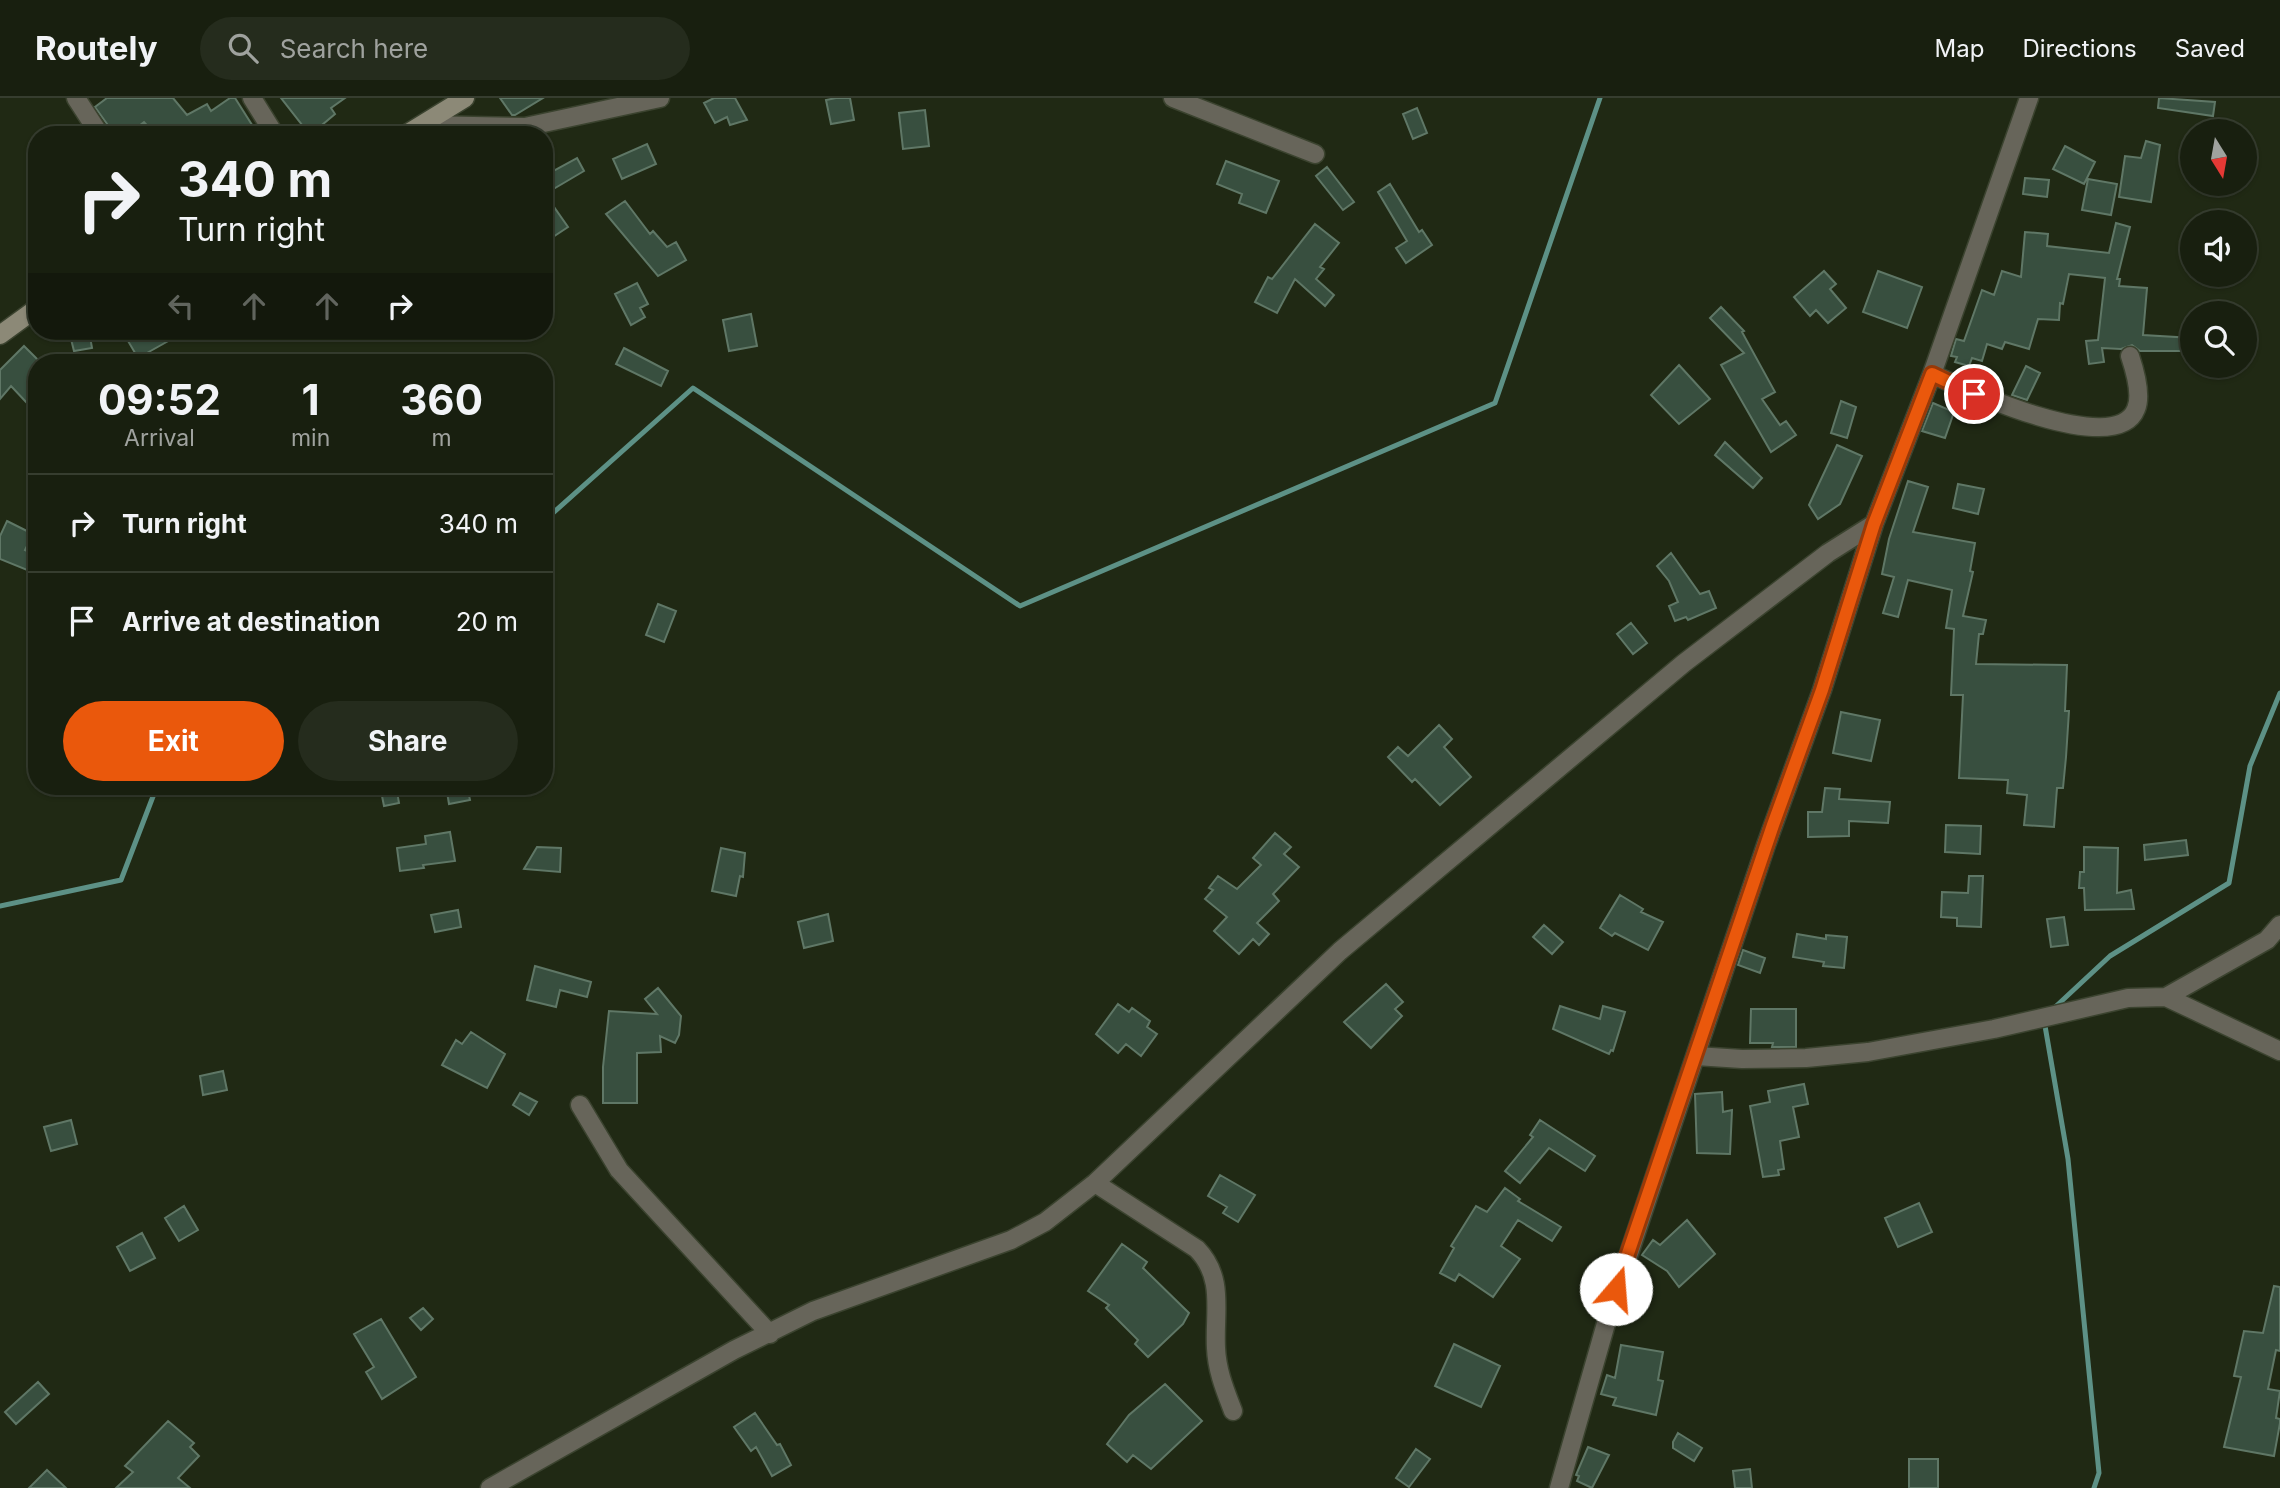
<!DOCTYPE html>
<html lang="en">
<head>
<meta charset="utf-8">
<style>
	:root { --surface:#181f0f; --page:#252c1d; --text:#f1f3f6; --muted:#9fa29e; --line:#363d2f; --accent:#ea580c }
	body { margin:0; font-family:Inter,sans-serif; background:var(--page); color:var(--text); height:100vh; display:flex; flex-direction:column; font-size:26px; white-space:nowrap }
	* { box-sizing:border-box; margin:0 }
	p { font-size:23px; color:var(--muted) }
	.icon { flex:none; width:38px; height:38px; fill:none; stroke:currentColor; stroke-width:2; stroke-linecap:round; stroke-linejoin:round }
	.map { position:relative; flex:1; overflow:hidden }
	.details { position:absolute; left:28px; top:256px; width:525px; height:441px; display:flex; flex-direction:column; background:var(--surface); border-radius:28px; box-shadow:0 2px 5px #0004,0 0 0 2px var(--line) }
	.details>* { flex:none }
	.top-card { position:absolute; left:28px; top:28px; width:525px; height:214px; border-radius:28px; box-shadow:0 2px 5px #0004,0 0 0 2px var(--line); background:#181f0f; color:var(--text); overflow:hidden }
	.needle { width:46px; rotate:169deg }
	.tools { position:absolute; left:2180px; top:21px; display:grid; gap:14px }
	.tools a { display:grid; place-items:center; width:77px; height:77px; border-radius:50%; background:var(--surface); box-shadow:0 2px 5px #0004,0 0 0 2px var(--line); font-size:35px }
	.pin { position:absolute; display:grid; place-items:center; width:60px; height:60px; color:#fff; margin:-30px; border:4px solid #fff; border-radius:50%; box-shadow:0 2px 7px #0007 }
	.me { position:absolute; width:77px; margin:-38px; rotate:18deg; stroke-linejoin:round; filter:drop-shadow(0 0 5px #0008) }
	.turn { display:flex; align-items:center; gap:24px; height:147px; padding:0 35px; font-size:32px }
	.turn .icon { width:91px; height:91px; stroke-width:2.5 }
	.turn b { display:block; font-size:49px; line-height:60px }
	.lanes { display:flex; align-items:center; height:66px; padding:0 35px; background:#0003; justify-content:center; gap:35px; direction:ltr }
	.lanes .off { opacity:.35 }
	.eta { display:flex; justify-content:space-evenly; align-items:center; height:119px; text-align:center }
	.eta b { font-size:42px; font-weight:700; line-height:49px }
	.cta { display:flex; gap:14px; margin-top:auto; padding:14px 35px }
	.cta a { flex:1; height:80px; border-radius:42px; background:var(--accent); color:#fff; font-size:28px; font-weight:700; line-height:80px; text-align:center }
	.cta a+a { background:var(--page); color:var(--text) }
	ul { padding:0; list-style:none }
	li { display:flex; align-items:center; gap:21px; height:98px; padding:0 35px; border-top:2px solid var(--line) }
	li div { flex:1 }
	li b { display:block; font-size:26px }
	li em { font-style:normal }
	header { display:flex; align-items:center; gap:42px; box-sizing:border-box; height:98px; padding:0 35px; background:var(--surface); border-bottom:2px solid var(--line) }
	header strong { font-size:33px }
	nav { display:flex; gap:38px; margin-inline-start:auto; font-size:24px }
	.search { width:490px; height:63px; background:var(--page); display:flex; align-items:center; gap:18px; box-sizing:border-box; padding:0 24px; border-radius:38px; color:var(--muted); font-size:26px }
	.map>svg:first-child { display:block }
	.lines { fill:none; stroke-linecap:round; stroke-linejoin:round }
	.stream { stroke:#5d9186; stroke-width:5 }
	.building { fill:#384f3f; stroke:#5f7766; stroke-width:2 }
	.street-casing { stroke:#3b432f; stroke-width:21 }
	.secondary-casing { stroke:#3b432f; stroke-width:21 }
	.street { stroke:#67655a; stroke-width:18 }
	.secondary { stroke:#8c8977; stroke-width:18 }
	.route-casing { stroke:#983908; stroke-width:18 }
	.route { stroke:#ea580c; stroke-width:12 }
</style>
</head>
<body>
<header>
<strong>Routely</strong>
<div class="search"><svg class="icon" aria-label="search" viewBox="0 0 24 24"><circle cx="10" cy="10" r="6"/><path d="M15 15l6 6"/></svg>Search here</div>
<nav><a>Map</a><a>Directions</a><a>Saved</a></nav>
</header>
<div class="map">
<svg width="2280" height="1390" viewBox="0 0 2280 1390">
	<rect width="100%" height="100%" fill="#202914"/>
	<g class="lines">
		<!-- stream -->
		<path class="stream" d="M544,423L693,290L1020,508L1495,305L1600,0
			M0,808L121,782L157,688
			M2052,912L2110,858L2229,785L2250,668L2280,595
			M2044,922L2068,1061L2099,1375L2094,1390"/>
	</g>
	<!-- building -->
	<path class="building" d="M107,0H173L187,17L207,6L211,13L230,0H235L254,30L244,37H156L144,24L127,37H115L95,9Z
		M281,0H345L331,10L335,16L310,37Z
		M500,0H543L515,17H512Z
		M714,0H735L747,22L730,27L727,19L715,25L704,5Z
		M836,0H850L854,22L831,26L826,2Z
		M2159,0L2215,4L2213,18L2158,10Z
		M1417,10L1427,35L1413,41L1403,16Z
		M925,12L929,48L903,51L899,15Z
		M2146,43L2160,47L2151,104L2119,99L2125,58L2141,60Z
		M647,46L656,66L622,81L613,61Z
		M2065,48L2095,64L2084,86L2053,71Z
		M577,60L584,73L545,96L568,129L544,145V78Z
		M1226,63L1279,83L1266,115L1239,105L1242,96L1217,86Z
		M1327,69L1354,104L1343,112L1316,78Z
		M2025,80L2049,82L2047,99L2023,96Z
		M2088,81L2117,86L2111,117L2082,112Z
		M1390,86L1419,134L1422,132L1432,147L1406,165L1396,150L1407,143L1378,94Z
		M625,103L650,136L653,133L667,149L676,144L686,162L658,178L606,116Z
		M2116,125L2130,129L2117,181H2120L2119,188L2147,190L2143,237L2193,240V253H2140L2132,247L2121,251L2102,250L2104,264L2089,266L2086,243L2098,242L2105,180L2069,176L2063,206L2060,205L2059,222L2038,221L2029,251L2005,244L2002,251L1987,246L1982,263L1972,260L1969,268L1955,264L1957,259L1951,258L1956,241L1964,243L1982,192L1994,197L2002,173L2021,179L2025,134L2048,136L2047,148L2109,155Z
		M1315,126L1339,145L1320,169L1324,171L1316,181L1334,197L1325,208L1295,181L1277,215L1255,204L1268,179L1272,181Z
		M1824,173L1836,186L1830,191L1846,210L1828,225L1816,212L1810,218L1794,199Z
		M1878,173L1922,189L1907,230L1863,214Z
		M637,185L648,206L640,210L645,219L631,227L615,196Z
		M1721,209L1744,233L1742,234L1775,294L1762,301L1780,327L1786,323L1796,337L1771,354L1721,267L1744,255L1710,220Z
		M751,216L757,248L729,253L723,222Z
		M89,233L92,250L74,253L70,237Z
		M147,233H186L138,260L128,243Z
		M24,248L37,261V296L27,305L11,288L0,301V272Z
		M624,250L668,273L661,288L616,266Z
		M1679,267L1710,301L1679,326L1651,297Z
		M2026,268L2040,275L2027,302L2012,297Z
		M1841,303L1856,309L1847,340L1831,335Z
		M1933,305L1954,314L1945,340L1922,333Z
		M1725,344L1762,380L1753,390L1715,357Z
		M1837,347L1862,358L1840,406L1818,421L1809,407Z
		M1908,383L1928,389L1913,434L1975,445L1970,473L1973,474L1963,518L1986,522L1983,536H1979L1976,566L2067,567L2065,613H2069L2066,659L2063,690H2057L2054,729L2024,727L2027,697L2007,695L2008,682L1959,680L1963,597H1951L1954,531L1946,530L1952,492L1908,482L1898,519L1883,515L1894,479L1882,476L1889,441Z
		M1958,386L1984,391L1978,416L1953,410Z
		M7,423L33,436L25,452L37,458L32,474L0,461V438Z
		M1671,455L1700,496L1709,493L1716,510L1688,522L1686,519L1675,523L1669,508L1678,504L1669,483L1657,468Z
		M658,506L676,513L664,544L646,537Z
		M1631,525L1647,545L1633,556L1617,536Z
		M1841,614L1880,622L1871,663L1833,655Z
		M1439,627L1452,641L1444,649L1471,679L1440,707L1415,681L1412,684L1388,659L1398,649L1408,658Z
		M380,688H396L399,705L384,708Z
		M446,688H467L470,702L449,706Z
		M1825,690L1840,691L1839,701L1890,704L1888,725L1849,723V738L1808,739V714H1822Z
		M1946,727L1981,728L1980,756L1945,754Z
		M450,734L455,763L423,767L424,770L400,773L397,750L426,746L425,738Z
		M1275,735L1291,749L1284,756L1299,769L1273,796L1279,803L1257,825L1269,836L1259,847L1253,841L1239,856L1214,833L1227,819L1205,801L1213,792L1209,790L1218,778L1237,791L1261,767L1253,760Z
		M2186,742L2188,757L2145,762L2144,747Z
		M537,749L561,750L560,774L524,771Z
		M2084,749L2118,750L2117,795L2131,792L2134,811L2085,812L2084,790H2079L2080,774H2084Z
		M721,750L745,755L743,779L740,778L736,798L712,793Z
		M1969,778H1983L1981,829L1957,828V820L1941,819L1942,794L1968,795Z
		M1620,797L1643,811L1641,814L1663,824L1648,852L1615,835L1612,838L1600,830Z
		M458,812L461,829L435,834L431,817Z
		M828,816L833,843L804,850L798,824Z
		M2064,819L2068,847L2051,849L2047,821Z
		M1544,827L1563,844L1552,856L1533,839Z
		M1797,836L1826,841V837L1847,839L1844,870L1823,868L1824,864L1793,859Z
		M1743,852L1765,860L1760,875L1738,867Z
		M535,868L591,884L587,899L560,892L556,909L527,902Z
		M1386,886L1403,904L1395,911L1402,918L1371,950L1344,924Z
		M658,890L681,918L679,937L675,945L660,938L661,954L637,955V1005H603V969L609,913L657,916L645,901Z
		M1118,906L1129,914L1132,910L1150,923L1147,929L1157,936L1141,958L1126,946L1118,955L1096,936Z
		M1560,908L1600,921L1603,908L1625,914L1613,953L1611,952L1609,956L1553,931Z
		M1751,911H1796V949H1772L1773,945H1750Z
		M471,934L505,956L487,990L442,967L456,942L462,946Z
		M223,973L227,992L203,997L200,978Z
		M1804,986L1808,1006L1793,1009L1799,1039L1780,1043L1784,1071L1778,1072L1779,1077L1763,1079L1750,1008L1770,1004L1768,993Z
		M1722,994L1723,1014L1732,1012L1730,1056L1697,1055L1695,996Z
		M520,995L537,1004L529,1017L513,1007Z
		M71,1022L77,1046L51,1053L44,1029Z
		M1540,1022L1595,1058L1585,1073L1549,1050L1520,1085L1505,1073L1533,1039L1530,1037Z
		M1220,1077L1255,1097L1238,1124L1223,1115L1227,1109L1208,1098Z
		M1505,1090L1520,1101L1518,1103L1561,1129L1552,1143L1518,1122L1501,1148L1520,1161L1493,1199L1459,1176L1455,1183L1440,1175L1454,1150L1451,1148L1476,1108L1487,1114Z
		M1919,1105L1932,1134L1898,1149L1885,1120Z
		M184,1108L198,1132L179,1143L165,1120Z
		M1687,1122L1715,1156L1679,1189L1667,1173L1642,1157L1653,1142L1660,1147Z
		M142,1135L155,1160L130,1173L117,1149Z
		M1122,1146L1147,1164L1143,1170L1189,1215L1183,1226L1148,1259L1135,1246L1138,1242L1106,1210L1109,1207L1088,1193Z
		M2274,1188L2280,1189V1253L2276,1252L2268,1291L2280,1293L2276,1320L2280,1321V1325L2274,1358L2224,1349L2241,1279L2234,1278L2244,1233L2263,1235Z
		M423,1210L433,1221L421,1232L410,1220Z
		M381,1221L416,1279L382,1301L366,1274L374,1269L354,1236Z
		M1454,1246L1500,1268L1481,1309L1435,1288Z
		M1621,1247L1663,1254L1658,1282L1663,1283L1656,1317L1613,1307L1616,1300L1601,1296L1607,1277L1615,1280Z
		M38,1284L49,1296L16,1326L5,1314Z
		M1165,1286L1202,1323L1151,1371L1133,1357L1127,1364L1107,1346L1129,1317Z
		M755,1315L777,1347L780,1346L791,1367L772,1378L756,1349L751,1353L734,1329Z
		M168,1323L194,1345L190,1349L199,1358L178,1380L190,1390H116L133,1374L125,1368Z
		M1678,1335L1702,1350L1694,1363L1673,1350V1344Z
		M1588,1349L1609,1357L1592,1390L1577,1383L1579,1378L1576,1377Z
		M1416,1351L1430,1361L1409,1389L1396,1380Z
		M1909,1361H1938V1390H1909Z
		M1750,1371L1752,1390H1735L1733,1373Z
		M47,1372L66,1390H29Z"/>
	<g class="lines">
		<!-- street casing -->
		<g class="street-casing">
			<path id="street" d="M76,0L100,37
				M252,0L275,37
				M1173,0L1315,56
				M425,27L525,29L660,0
				M1932,276C1964,291 2116,362 2136,311C2142,297 2135,273 2130,258
				M2166,899L2267,842L2280,827
				M1696,958L1742,961L1806,960L1868,954L1994,931L2128,900L2166,899L2280,953
				M580,1007L619,1072L770,1236
				M1095,1085L1197,1151C1225,1180 1214,1214 1216,1250C1217,1273 1225,1292 1233,1313
				M490,1390L734,1252L813,1213L1011,1142L1045,1124L1095,1085L1340,853L1684,565L1828,455L1874,426
				M1559,1390L1609,1215L1766,747L1822,592L1874,426L1932,276L2029,0"/>
		</g>
		<!-- secondary casing -->
		<g class="secondary-casing">
			<path id="secondary" d="M405,37L465,0
				M0,237L37,210"/>
		</g>
		<!-- street -->
		<use href="#street" class="street"/>
		<!-- secondary -->
		<use href="#secondary" class="secondary"/>
	</g>
	<g class="lines">
		<!-- route casing -->
		<g class="route-casing">
			<path id="route" d="M1616,1191L1773,727L1822,592L1874,426L1932,276L1974,296"/>
		</g>
		<!-- route -->
		<use href="#route" class="route"/>
	</g>
</svg>
<div class="tools">
<a><svg class="needle" viewBox="-14 -14 28 28"><path d="M0-13l5 13h-10z" fill="#e53935"/><path d="M0 13l5-13h-10z" fill="#9fa29e"/></svg></a>
<a><svg class="icon" aria-label="sound" viewBox="0 0 24 24"><path d="M4 9h4l5-4v14l-5-4H4zM17 9q2 3 0 6"/></svg></a>
<a><svg class="icon" aria-label="search" viewBox="0 0 24 24"><circle cx="10" cy="10" r="6"/><path d="M15 15l6 6"/></svg></a>
</div>
<div class="pin" style="left:1974px;top:296px;background:#d93025"><svg class="icon" aria-label="arrive" viewBox="0 0 24 24"><path d="M6 21V4h12l-3 4 3 4H6"/></svg></div>
<svg class="me" style="left:1616px;top:1191px" viewBox="-20 -20 40 40"><circle r="19" fill="#fff"/><path d="M0-13L10 11 0 6-10 11z" fill="#ea580c"/></svg>
<div class="top-card">
<div class="turn"><svg class="icon" aria-label="right" viewBox="0 0 24 24"><path d="M7 20v-9h11M14 6l5 5-5 5"/></svg><div><b>340 m</b>Turn right</div></div>
<div class="lanes"><svg class="icon off" aria-label="left" viewBox="0 0 24 24"><path d="M17 20v-9H6M10 6l-5 5 5 5"/></svg><svg class="icon off" aria-label="ahead" viewBox="0 0 24 24"><path d="M12 20V5M6 11l6-6 6 6"/></svg><svg class="icon off" aria-label="ahead" viewBox="0 0 24 24"><path d="M12 20V5M6 11l6-6 6 6"/></svg><svg class="icon" aria-label="right" viewBox="0 0 24 24"><path d="M7 20v-9h11M14 6l5 5-5 5"/></svg></div>
</div>
<section class="details">
<div class="eta">
<div><b>09:52</b><p>Arrival</p></div>
<div><b>1</b><p>min</p></div>
<div><b>360</b><p>m</p></div>
</div>
<ul>
<li><svg class="icon" aria-label="right" viewBox="0 0 24 24"><path d="M7 20v-9h11M14 6l5 5-5 5"/></svg><div><b>Turn right</b></div><em>340 m</em></li>
<li><svg class="icon" aria-label="arrive" viewBox="0 0 24 24"><path d="M6 21V4h12l-3 4 3 4H6"/></svg><div><b>Arrive at destination</b></div><em>20 m</em></li>
</ul>
<div class="cta"><a>Exit</a><a>Share</a></div>
</section>
</div>
</body>
</html>
